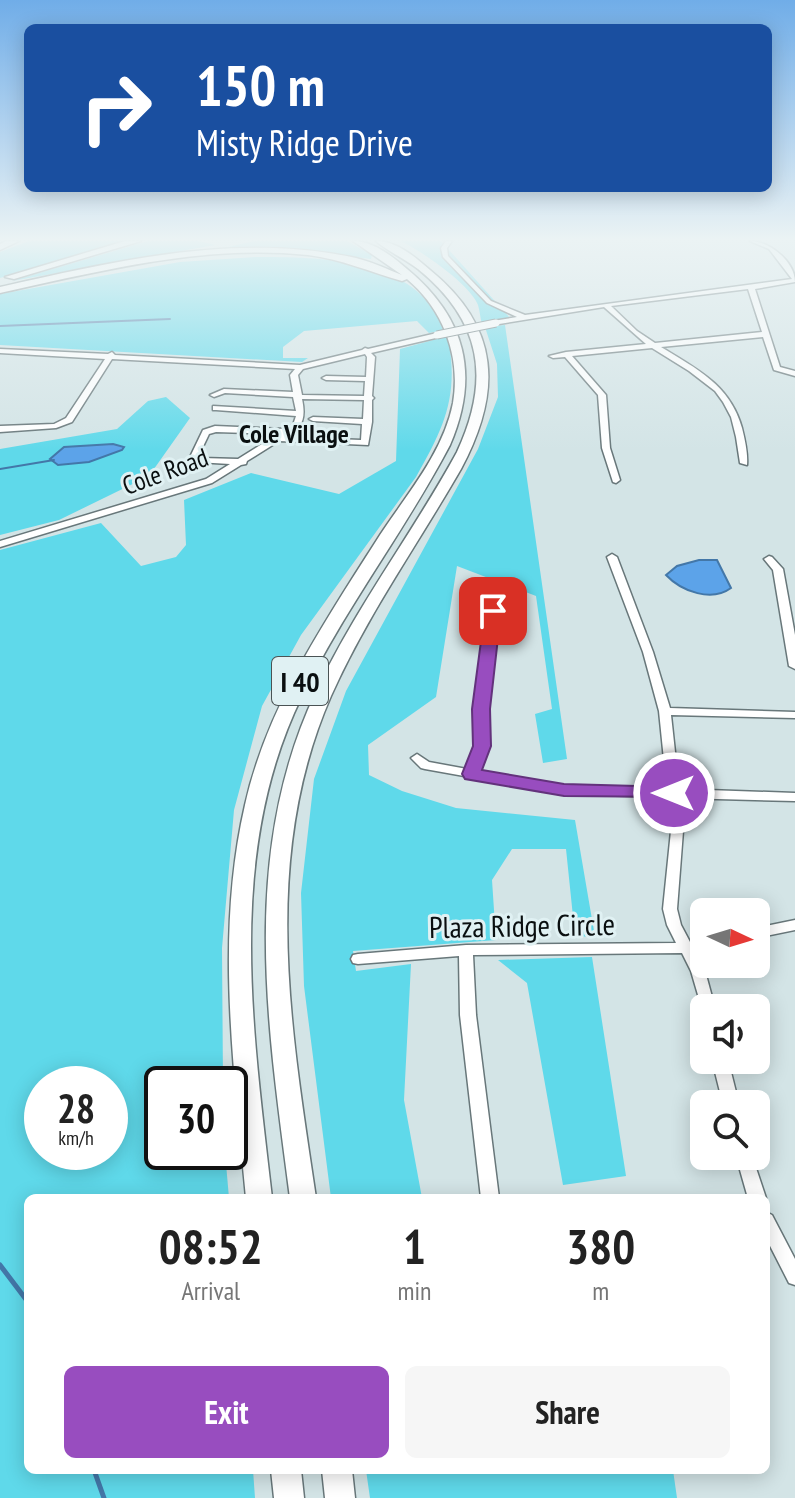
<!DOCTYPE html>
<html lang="en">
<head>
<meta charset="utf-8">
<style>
	:root { --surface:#fff; --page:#f6f6f6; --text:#222; --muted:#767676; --accent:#984dbf }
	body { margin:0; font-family:"PT Sans Narrow",sans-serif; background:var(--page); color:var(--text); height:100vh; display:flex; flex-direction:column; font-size:30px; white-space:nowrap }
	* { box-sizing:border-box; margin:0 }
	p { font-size:26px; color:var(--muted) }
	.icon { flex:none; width:44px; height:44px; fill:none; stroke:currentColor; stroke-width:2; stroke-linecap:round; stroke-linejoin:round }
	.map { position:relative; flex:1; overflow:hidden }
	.drawer { position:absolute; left:24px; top:1194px; width:746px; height:280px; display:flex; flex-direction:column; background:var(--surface); border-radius:12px; box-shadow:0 4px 20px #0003 }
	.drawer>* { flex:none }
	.hud { position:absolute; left:24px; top:24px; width:748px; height:168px; border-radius:12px; box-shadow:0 4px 20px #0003; background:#1a4fa0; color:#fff; overflow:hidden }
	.needle { width:52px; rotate:94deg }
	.fabs { position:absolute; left:690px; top:898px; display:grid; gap:16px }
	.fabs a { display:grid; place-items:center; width:80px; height:80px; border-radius:12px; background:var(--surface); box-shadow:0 4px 20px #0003; font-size:40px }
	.speed { position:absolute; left:24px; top:1066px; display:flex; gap:16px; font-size:40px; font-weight:700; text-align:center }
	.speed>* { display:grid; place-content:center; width:104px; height:104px; border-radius:50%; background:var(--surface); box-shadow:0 4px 20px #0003; line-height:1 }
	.speed small { font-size:20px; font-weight:400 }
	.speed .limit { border:4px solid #111; border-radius:12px; background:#fff; color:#111 }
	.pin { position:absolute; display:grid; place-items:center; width:68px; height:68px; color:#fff; margin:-34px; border-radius:16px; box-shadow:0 4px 12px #0006 }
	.me { position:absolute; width:88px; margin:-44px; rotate:270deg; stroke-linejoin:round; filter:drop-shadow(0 0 6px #0008) }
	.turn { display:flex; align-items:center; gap:28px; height:168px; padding:0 40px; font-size:36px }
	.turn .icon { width:104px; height:104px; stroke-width:2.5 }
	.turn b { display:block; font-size:56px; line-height:68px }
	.eta { display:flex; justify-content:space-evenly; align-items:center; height:136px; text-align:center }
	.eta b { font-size:48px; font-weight:700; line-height:56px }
	.button { display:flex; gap:16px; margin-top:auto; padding:16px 40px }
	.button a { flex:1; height:92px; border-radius:12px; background:var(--accent); color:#fff; font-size:32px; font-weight:700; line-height:92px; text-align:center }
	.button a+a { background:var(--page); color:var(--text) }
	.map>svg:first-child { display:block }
	.green { fill:#5fd9ea; fill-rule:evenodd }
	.water { fill:#5ca3e9; stroke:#4377a8; stroke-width:2 }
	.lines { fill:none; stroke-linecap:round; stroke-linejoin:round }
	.stream-far1 { stroke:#4377a8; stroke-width:2 }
	.stream { stroke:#4377a8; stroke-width:5 }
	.minor-casing { stroke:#68777a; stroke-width:3 }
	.highway-casing { stroke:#68777a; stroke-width:3 }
	.minor { fill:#fff; fill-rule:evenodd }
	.highway { fill:#fff; fill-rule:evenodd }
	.minor-bridge-casing { stroke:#68777a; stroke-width:9; stroke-linecap:butt }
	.minor-bridge { stroke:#fff; stroke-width:7 }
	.route { fill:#984dbf; stroke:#63327c; stroke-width:2 }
	.labels { text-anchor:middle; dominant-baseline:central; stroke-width:6; stroke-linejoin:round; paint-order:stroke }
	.far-neighbourhood-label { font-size:26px; font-weight:bold; fill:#0a0f10; stroke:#e0f1f3 }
	.far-street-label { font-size:26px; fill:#0a0f10; stroke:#e0f1f3 }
	.shield { fill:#e0f1f3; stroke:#4a5354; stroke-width:2 }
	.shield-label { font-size:28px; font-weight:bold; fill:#0a0f10 }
	.street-label { font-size:30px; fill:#0a0f10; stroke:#e0f1f3 }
</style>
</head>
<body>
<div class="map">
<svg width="795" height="1498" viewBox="0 0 795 1498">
	<rect width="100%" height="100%" fill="#d3e4e6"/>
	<!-- green -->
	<path class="green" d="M29,241H125L0,278V252Z
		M148,241H199L215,245L12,281Z
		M254,241H347L372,255L371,259L291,249H220Z
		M401,241H441L510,318L482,324C480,318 480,311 478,305C470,284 421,251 401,241Z
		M256,257C318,257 420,257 443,330L429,333L417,321L304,331L283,347V358H308L302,362L0,345V294L180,262Z
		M505,325L567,759L543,763L535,714L552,709L536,596L457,566L436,697L368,745L369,775L402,791L456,808L575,820L595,937L575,936L566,849H512L492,880L496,940L353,951L356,971L411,964L404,1100L422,1198H331L304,986L301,893L314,779L346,691L478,449L498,397L497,364L485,327Z
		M448,336C459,396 445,426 416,477L301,635L262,706L234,810L222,948L223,1084H162V1152H225L229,1198H28V1470H253L255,1498H0V550L101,523L141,566L176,557L186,545L184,500L251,473L339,494L396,461L400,349ZM42,1084H110V1152H42Z
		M166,397L190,418L149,476L59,520L0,535V449L117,429L148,401Z
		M592,957L626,1176L563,1185L527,983L498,960Z
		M366,1470H673L677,1498H370Z"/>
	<!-- water -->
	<path class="water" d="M113,444L124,447L122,450L89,462L58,465L50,459L64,447Z
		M699,560H717L731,588C712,602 682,592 666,575L677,566Z"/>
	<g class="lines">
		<!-- stream-far1 -->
		<path class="stream-far1" d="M0,326L170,319
			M0,469L54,460"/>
		<!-- stream -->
		<path class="stream" d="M0,1265L28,1302
			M94,1470L104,1498"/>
		<!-- minor casing -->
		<g class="minor-casing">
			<path id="minor" d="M446,241H452L447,248L448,256L491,301L525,315L792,279L769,249L750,241C770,241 795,262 795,282L755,289L780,367L795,371V376L774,370L763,337L661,347C697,369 730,385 742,428C745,440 748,454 747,465L740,463L736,437L731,417L723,402L715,391L689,371L652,348L572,356L606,395L610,448L620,480L616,483L613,482L602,448L598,395L565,357L553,358L549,356L566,352L646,344L604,307L493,325V321L517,317L487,303L443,257L441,248ZM748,289L762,332L655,343L637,331L611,306Z
				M437,333L441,335L440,337L371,353L375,357L372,396L374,398L372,400V422L368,445L279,441L247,461L246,464L241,465L212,483L0,547V541L206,479L230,464L196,462L191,455L203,430L215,426L286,429L293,425L296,416L216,410H213V406L296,411L293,397L225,393L214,397L210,395L224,389L293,392L290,375L295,369L112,359L72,422L56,428L0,432V426L54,424L66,418L105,359L0,353V349L108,354L112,352L115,355L300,365L362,350L365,348L368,349ZM365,354L367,357L366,377L326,376L322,378L326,380L365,381L364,396L302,395L298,375L303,369ZM302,399L364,400L363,419L313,417L309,419L313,421L362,424L361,440L286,437C303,428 306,418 302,399ZM216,432L278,434L238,459L202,458L199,455L209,434Z
				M612,554L617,557L653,652L670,708L795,712V718L671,715L679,789L795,793V801L680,798L683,831L677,909L681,925L690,942L704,940V950L695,952L705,971L715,1008H704L703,1012L691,971L682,953L473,955L476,1015L499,1198H481L460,1015L459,956L358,964L353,963L351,959L353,955L358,954L466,945L676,943L667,925L663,909L671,831L667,797L564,794L425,769L421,768L411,758L417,754L429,762L467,769L476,746L475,709L488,611L493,608L498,611L487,709L488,746L478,771L564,786L667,789L659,711L643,652L607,557Z
				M769,556L772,557L783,569L795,635V669L789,666L773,570L764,559Z
				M795,920V930L756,938V928Z
				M712,1060H728L739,1104H723Z
				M736,1156H752L766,1198H748Z
				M766,1212L772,1215L795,1259V1285L789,1283L766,1238Z"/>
		</g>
		<!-- highway casing -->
		<g class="highway-casing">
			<path id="highway" d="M6,241H19L0,250V244Z
				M125,241H141L14,279L5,277Z
				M353,241C373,241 392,256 407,269C466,318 480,375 450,445C405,531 345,608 302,696C225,853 253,1031 272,1198H246C234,1068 215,934 245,805C267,706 326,620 380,535C407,494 443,453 453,403C461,356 443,309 407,279L402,281C370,272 341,259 308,255C205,244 100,271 0,293V287C116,261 237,232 356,258C372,262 387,269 402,275Z
				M376,241C397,241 415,257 430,270C501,328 502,392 461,469C418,544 366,617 331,696C260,858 291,1029 316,1198H290C268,1028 239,854 316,692C355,608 413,533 457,452C491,379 482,321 418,269C405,259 389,252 376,241Z
				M271,1470H301L304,1498H274Z
				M322,1470H352L355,1498H325Z"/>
		</g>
		<!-- minor -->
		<use href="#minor" class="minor"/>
		<!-- highway -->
		<use href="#highway" class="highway"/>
		<!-- minor-bridge casing -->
		<g class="minor-bridge-casing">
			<path id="minor-bridge" d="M437,335L496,323"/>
		</g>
		<!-- minor-bridge -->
		<use href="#minor-bridge" class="minor-bridge"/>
	</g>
	<!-- sky -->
	<linearGradient id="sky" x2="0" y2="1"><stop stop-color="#70ade8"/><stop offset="0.53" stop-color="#ebf3f4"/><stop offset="1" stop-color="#ebf3f4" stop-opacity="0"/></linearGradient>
	<rect width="795" height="451" fill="url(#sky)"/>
	<!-- route -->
	<path class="route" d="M493,606L501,611L490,709L491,746L482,770L564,784L674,787L683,793L681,797L564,796L465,779L462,774L473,746L472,709L485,611Z"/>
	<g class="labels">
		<!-- far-neighbourhood labels -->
		<g class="far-neighbourhood-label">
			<text x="294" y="433">Cole Village</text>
		</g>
		<!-- far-street labels -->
		<g class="far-street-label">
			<text transform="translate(165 471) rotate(-20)">Cole Road</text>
		</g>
		<!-- shield labels -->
		<rect class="shield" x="272" y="657" width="56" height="48" rx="6"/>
		<g class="shield-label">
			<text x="300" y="681">I 40</text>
		</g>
		<!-- street labels -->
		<g class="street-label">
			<text transform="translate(522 925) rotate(-1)">Plaza Ridge Circle</text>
		</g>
	</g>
</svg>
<div class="fabs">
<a><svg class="needle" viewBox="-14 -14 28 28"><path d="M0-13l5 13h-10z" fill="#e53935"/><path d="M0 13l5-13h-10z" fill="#767676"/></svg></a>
<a><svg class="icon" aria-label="sound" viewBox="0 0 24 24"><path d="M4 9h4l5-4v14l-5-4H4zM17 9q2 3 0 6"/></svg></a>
<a><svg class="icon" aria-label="search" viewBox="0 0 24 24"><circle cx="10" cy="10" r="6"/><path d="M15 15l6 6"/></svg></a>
</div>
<div class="speed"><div>28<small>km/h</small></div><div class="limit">30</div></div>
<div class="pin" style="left:493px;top:611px;background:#d93025"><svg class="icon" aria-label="arrive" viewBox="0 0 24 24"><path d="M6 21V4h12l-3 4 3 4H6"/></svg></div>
<svg class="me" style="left:674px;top:793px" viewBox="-20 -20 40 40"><circle r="17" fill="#984dbf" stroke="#fff" stroke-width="3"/><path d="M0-11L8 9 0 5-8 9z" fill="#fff"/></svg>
<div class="hud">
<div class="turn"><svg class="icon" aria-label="right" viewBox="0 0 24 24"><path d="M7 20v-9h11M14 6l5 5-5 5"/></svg><div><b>150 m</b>Misty Ridge Drive</div></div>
</div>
<section class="drawer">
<div class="eta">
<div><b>08:52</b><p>Arrival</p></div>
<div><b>1</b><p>min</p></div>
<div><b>380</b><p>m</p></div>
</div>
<div class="button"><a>Exit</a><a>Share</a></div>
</section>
</div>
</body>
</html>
